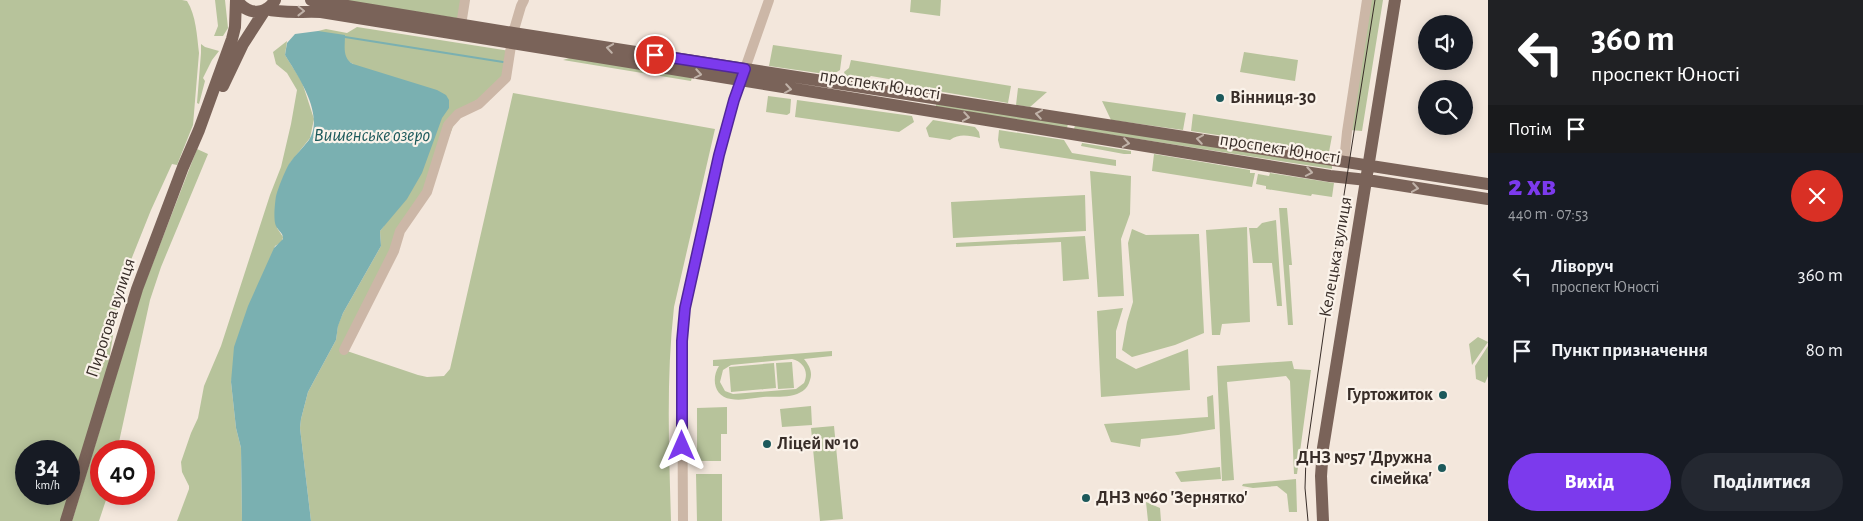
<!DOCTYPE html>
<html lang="uk">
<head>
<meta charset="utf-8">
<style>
	:root { --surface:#171b24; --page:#242831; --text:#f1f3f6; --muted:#9ea1a6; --accent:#7c3aed }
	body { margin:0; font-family:"Alegreya Sans",sans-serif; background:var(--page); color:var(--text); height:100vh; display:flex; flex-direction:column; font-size:19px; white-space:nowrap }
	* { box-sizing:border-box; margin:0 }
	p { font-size:16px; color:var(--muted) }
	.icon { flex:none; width:28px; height:28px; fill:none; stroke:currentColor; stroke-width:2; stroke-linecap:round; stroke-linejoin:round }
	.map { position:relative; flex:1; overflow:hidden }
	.details { display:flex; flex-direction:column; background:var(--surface); width:375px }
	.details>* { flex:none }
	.guide { background:#202124; color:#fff; overflow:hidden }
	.tools { position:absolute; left:1418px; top:15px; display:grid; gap:10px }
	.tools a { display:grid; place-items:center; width:55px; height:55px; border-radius:50%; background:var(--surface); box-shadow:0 2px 12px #0003; font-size:25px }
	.speed { position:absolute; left:15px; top:440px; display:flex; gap:10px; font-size:25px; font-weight:700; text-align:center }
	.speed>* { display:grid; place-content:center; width:65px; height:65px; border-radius:50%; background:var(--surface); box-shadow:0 2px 12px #0003; line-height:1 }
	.speed small { font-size:12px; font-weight:400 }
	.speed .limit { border:8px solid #d22; background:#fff; color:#111 }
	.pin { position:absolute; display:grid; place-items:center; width:42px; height:42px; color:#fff; margin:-21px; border:2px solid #fff; border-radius:50%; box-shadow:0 1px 5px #0007 }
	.me { position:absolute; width:55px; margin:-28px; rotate:0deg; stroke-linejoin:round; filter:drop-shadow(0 0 4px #0008) }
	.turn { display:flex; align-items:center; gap:18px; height:105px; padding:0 20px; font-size:22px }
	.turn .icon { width:65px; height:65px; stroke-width:2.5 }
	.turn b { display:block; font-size:35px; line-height:42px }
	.then { display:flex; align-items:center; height:48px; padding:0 20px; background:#0003; gap:10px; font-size:19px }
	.round { display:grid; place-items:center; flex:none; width:52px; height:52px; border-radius:26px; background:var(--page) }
	.headline { display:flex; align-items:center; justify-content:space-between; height:85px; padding:0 20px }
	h1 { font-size:30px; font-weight:800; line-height:38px; color:var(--accent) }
	.button { display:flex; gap:10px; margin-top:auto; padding:10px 20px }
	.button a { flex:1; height:58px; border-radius:30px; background:var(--accent); color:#fff; font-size:20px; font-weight:800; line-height:58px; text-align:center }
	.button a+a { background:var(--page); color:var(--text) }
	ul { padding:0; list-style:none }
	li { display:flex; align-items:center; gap:15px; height:75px; padding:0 20px }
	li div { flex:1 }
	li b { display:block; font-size:19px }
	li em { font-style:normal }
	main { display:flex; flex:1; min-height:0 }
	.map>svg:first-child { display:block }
	.green { fill:#b7c39b; fill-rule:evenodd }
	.water { fill:#7ab0b1 }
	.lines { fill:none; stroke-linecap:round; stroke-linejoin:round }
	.stream { stroke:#7ab0b1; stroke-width:2 }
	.minor { stroke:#ccb7a7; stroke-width:10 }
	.major { stroke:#7a6359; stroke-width:12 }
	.tram { stroke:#382d28; stroke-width:1 }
	.oneway { stroke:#c0b2a8 }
	.route-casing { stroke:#51269a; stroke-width:12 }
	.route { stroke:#7c3aed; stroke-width:9 }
	.poi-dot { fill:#1c595b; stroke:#faf2e9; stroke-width:2 }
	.labels { text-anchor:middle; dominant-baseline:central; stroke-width:4.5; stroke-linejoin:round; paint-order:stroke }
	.street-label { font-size:18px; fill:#382d28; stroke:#faf2e9 }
	.poi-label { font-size:18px; font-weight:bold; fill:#382d28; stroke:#faf2e9; text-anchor:start }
	.water-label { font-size:19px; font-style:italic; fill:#1c595b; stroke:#faf2e9 }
</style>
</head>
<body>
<main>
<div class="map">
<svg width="1488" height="521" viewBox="0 0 1488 521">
	<rect width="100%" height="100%" fill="#f3e7dc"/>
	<!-- green -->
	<path class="green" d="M0,0H182L187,1C196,15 197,36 199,53L193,125L177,165L172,164L151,210L121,285L102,405L66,521H0ZM26,451H69V494H26Z
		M215,0H225L228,28L223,36H214L218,26Z
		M341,0H465L462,19Z
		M911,0H941L940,16L910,12Z
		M1371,0H1383L1362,131L1350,130Z
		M357,27L510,51L506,78L458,114L430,184L408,221L344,350L418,375L427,377L444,376L450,369L513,93L715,129L674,307C666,378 669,450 671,521H311L300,428L301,419L308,392L336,340L338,325L343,313L381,246L380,231L384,226L353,64L348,61L345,57L330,52L318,31L326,29L347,33Z
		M287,41L285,55L302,82L314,119L310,138L290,163L276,197L277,228L283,237L282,242L275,246L231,382L236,428L241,448L242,521H177L189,489V486L182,472L181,462L191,433L198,418L204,386L221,346L270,195L281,167L291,124L297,90L287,73L276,64L273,52Z
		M201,44L205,47L219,51L212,60L203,78L205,81L199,104L197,103L201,53Z
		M773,45L842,55L840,70L832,75L769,66Z
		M1244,52L1298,60L1295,81L1240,72Z
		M582,54L693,73L691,81L563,60Z
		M851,60L1011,86L1008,103L902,85L900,81L871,76L866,80L846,77L844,72L849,68Z
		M1018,88L1047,92L1030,107L1016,105Z
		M768,96L791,99L790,113L787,115L766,112Z
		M797,100L912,116L914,122L899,132L795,117Z
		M1102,101L1186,113L1183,130L1111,120Z
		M936,103L1068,124L1067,128L936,107Z
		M1193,114L1332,136L1329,152L1191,131Z
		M933,120L975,127L979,132L980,138C969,136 960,133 950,140L929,137L926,128Z
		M1075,125L1332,165V169L1074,129Z
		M999,130L1064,140L1072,153L1116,160V166L1000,148L998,140Z
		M1082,143L1131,151V154H1124L1081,146Z
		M197,149L208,154L161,267L150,300L117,451H101V494H108L99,521H72L142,291Z
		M1154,154L1250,170V173H1255L1252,187L1152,171Z
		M1090,171L1131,176L1130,214L1121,239L1124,296L1098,297Z
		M1270,173L1334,183L1332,197L1312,194L1311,196L1266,189V186L1256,184L1258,174L1269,176Z
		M1085,195L1086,231L953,238L951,202Z
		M1279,208H1287L1292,265H1289L1293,325H1288Z
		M1276,220L1282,306H1277L1272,263H1253L1249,228H1257L1262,223Z
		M1247,227L1250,322L1222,324L1220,335H1212L1206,230Z
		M1132,229L1146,235L1199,234L1204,333L1175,345L1132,357L1122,350L1127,322L1133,302L1128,243Z
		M1085,236L1089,279L1063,281L1061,242L956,247V243Z
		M1123,308L1116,331V358L1136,369L1188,349L1190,390L1101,397L1097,311Z
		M1478,337L1488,342L1472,365L1469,344Z
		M1488,346V376L1485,383L1476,379L1475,366Z
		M832,351V356L804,359C809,365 813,372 810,380C805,400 779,396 763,397C753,398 741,401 731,399C714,397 711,378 719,366H713V360ZM792,359C804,362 809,372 804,383L796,389L733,394L725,391L720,382L723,370L731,365Z
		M1292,361L1294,369L1311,370L1297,474H1294L1290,381L1286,376L1227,382L1234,480L1222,481L1217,366Z
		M792,362L794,388L778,389L776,363Z
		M774,363L776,388L731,392L729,367Z
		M1213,395L1215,429L1178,435L1141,439L1140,447L1111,442L1104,424L1208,417L1207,397Z
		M811,406L812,425L782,427L780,409Z
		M727,407V434H721V461H697V408Z
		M834,426L843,519L820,521L811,428Z
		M1220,467L1221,479L1181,482L1175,472Z
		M696,474H722V521H697Z
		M1296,479L1297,512H1289L1287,494L1277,486L1253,488L1242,486L1243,484Z
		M1146,502L1160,508L1161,521H1148Z"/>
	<!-- water -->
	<path class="water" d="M318,31L345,35C345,46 342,58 353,64L437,90L446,95L449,100V108L442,118L422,173L407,199L380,231L381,246L343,313L338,326L336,340L308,392L301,419L300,428L311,521H242L241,448L236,428L231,382L234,347L248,306L274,248L283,239C283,232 279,232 276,226C273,220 275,203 276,196C279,186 284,173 289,164C295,155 303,148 309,140C325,115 298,76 285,55L287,43L295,34Z"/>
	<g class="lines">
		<!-- stream -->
		<path class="stream" d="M345,37L503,62"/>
		<!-- minor -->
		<path class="minor" d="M461,25L465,0
			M1344,162L1347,132L1367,0
			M344,350L394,251L400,231L427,192L448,125L458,114L479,104L506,78L513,33L521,6L524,0
			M683,521L682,341L685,308L719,155L734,100L769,0"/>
		<!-- major -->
		<path class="major" d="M237,0C247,15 266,16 275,0
			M311,0L513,33L1488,184
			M266,9C284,14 302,11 321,12L1330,176L1367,180L1488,199
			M223,86L243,44L265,10
			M66,521L137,289L183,167L199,130L232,39L235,27L236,0
			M1323,521L1321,476L1323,448L1395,0"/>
		<!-- tram -->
		<path class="tram" d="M1308,521L1305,488L1306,457L1337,239L1375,0"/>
	</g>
	<!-- one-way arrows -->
	<defs><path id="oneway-chevron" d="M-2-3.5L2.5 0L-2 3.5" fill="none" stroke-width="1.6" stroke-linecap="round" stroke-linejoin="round" transform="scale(1.25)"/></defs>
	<g class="oneway">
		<use href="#oneway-chevron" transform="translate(301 11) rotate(1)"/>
		<use href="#oneway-chevron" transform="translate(610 48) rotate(-171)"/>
		<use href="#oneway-chevron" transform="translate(698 74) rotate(10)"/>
		<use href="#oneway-chevron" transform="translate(788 89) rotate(9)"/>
		<use href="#oneway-chevron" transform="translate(1039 114) rotate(-171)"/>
		<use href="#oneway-chevron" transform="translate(966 117) rotate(9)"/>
		<use href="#oneway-chevron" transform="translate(1200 139) rotate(-171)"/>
		<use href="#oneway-chevron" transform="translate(1126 143) rotate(9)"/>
		<use href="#oneway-chevron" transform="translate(1309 172) rotate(10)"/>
		<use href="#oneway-chevron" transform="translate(1415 188) rotate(9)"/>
	</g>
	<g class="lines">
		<!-- route casing -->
		<g class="route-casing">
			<path id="route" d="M655,55L745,69L734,100L719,155L685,308L682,341V446"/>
		</g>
		<!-- route -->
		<use href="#route" class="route"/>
	</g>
	<!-- markers -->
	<g class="poi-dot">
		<circle cx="1220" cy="98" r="5"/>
		<circle cx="1443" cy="395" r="5"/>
		<circle cx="767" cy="444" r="5"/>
		<circle cx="1442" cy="468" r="5"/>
		<circle cx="1086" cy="498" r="5"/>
	</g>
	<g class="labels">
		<!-- street labels -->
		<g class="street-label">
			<text transform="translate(880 85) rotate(9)">проспект Юності</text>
			<text transform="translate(1280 149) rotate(9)">проспект Юності</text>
			<text transform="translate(1336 257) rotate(-80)">Келецька вулиця</text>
			<text transform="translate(111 318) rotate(-72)">Пирогова вулиця</text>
		</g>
		<!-- poi labels -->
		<g class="poi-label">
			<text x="1230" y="98">Вінниця-30</text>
			<text x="1433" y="395" text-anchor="end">Гуртожиток</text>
			<text x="777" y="444">Ліцей № 10</text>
			<text x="1432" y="458" text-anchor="end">ДНЗ №57 'Дружна<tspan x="1432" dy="21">сімейка'</tspan></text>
			<text x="1096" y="498">ДНЗ №60 'Зернятко'</text>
		</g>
		<!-- water labels -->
		<g class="water-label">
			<text x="372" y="135">Вишенське озеро</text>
		</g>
	</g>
</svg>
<div class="tools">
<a><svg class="icon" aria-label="sound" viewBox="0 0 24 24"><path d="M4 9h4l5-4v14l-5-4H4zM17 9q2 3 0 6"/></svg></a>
<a><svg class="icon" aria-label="search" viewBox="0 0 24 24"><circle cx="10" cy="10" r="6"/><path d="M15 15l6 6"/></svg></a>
</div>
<div class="speed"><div>34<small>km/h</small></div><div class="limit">40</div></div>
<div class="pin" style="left:655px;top:55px;background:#d93025"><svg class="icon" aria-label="arrive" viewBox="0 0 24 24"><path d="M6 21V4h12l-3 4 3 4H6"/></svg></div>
<svg class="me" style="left:682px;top:446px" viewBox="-20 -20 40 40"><path d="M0-17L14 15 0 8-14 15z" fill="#7c3aed" stroke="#fff" stroke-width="4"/></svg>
</div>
<section class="details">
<div class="guide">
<div class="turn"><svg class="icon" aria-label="left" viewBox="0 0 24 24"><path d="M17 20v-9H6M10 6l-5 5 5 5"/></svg><div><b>360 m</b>проспект Юності</div></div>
<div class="then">Потім<svg class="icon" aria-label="arrive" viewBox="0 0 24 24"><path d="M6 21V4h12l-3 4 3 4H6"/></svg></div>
</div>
<div class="headline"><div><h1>2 хв</h1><p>440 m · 07:53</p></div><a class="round" style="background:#d93025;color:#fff"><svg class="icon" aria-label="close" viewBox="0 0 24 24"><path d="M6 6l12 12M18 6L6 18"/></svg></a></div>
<ul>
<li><svg class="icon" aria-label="left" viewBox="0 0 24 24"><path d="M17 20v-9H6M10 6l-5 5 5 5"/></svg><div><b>Ліворуч</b><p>проспект Юності</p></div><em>360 m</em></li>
<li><svg class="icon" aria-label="arrive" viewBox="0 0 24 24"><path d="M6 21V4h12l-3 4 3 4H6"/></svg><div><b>Пункт призначення</b></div><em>80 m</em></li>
</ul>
<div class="button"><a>Вихід</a><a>Поділитися</a></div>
</section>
</main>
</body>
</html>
